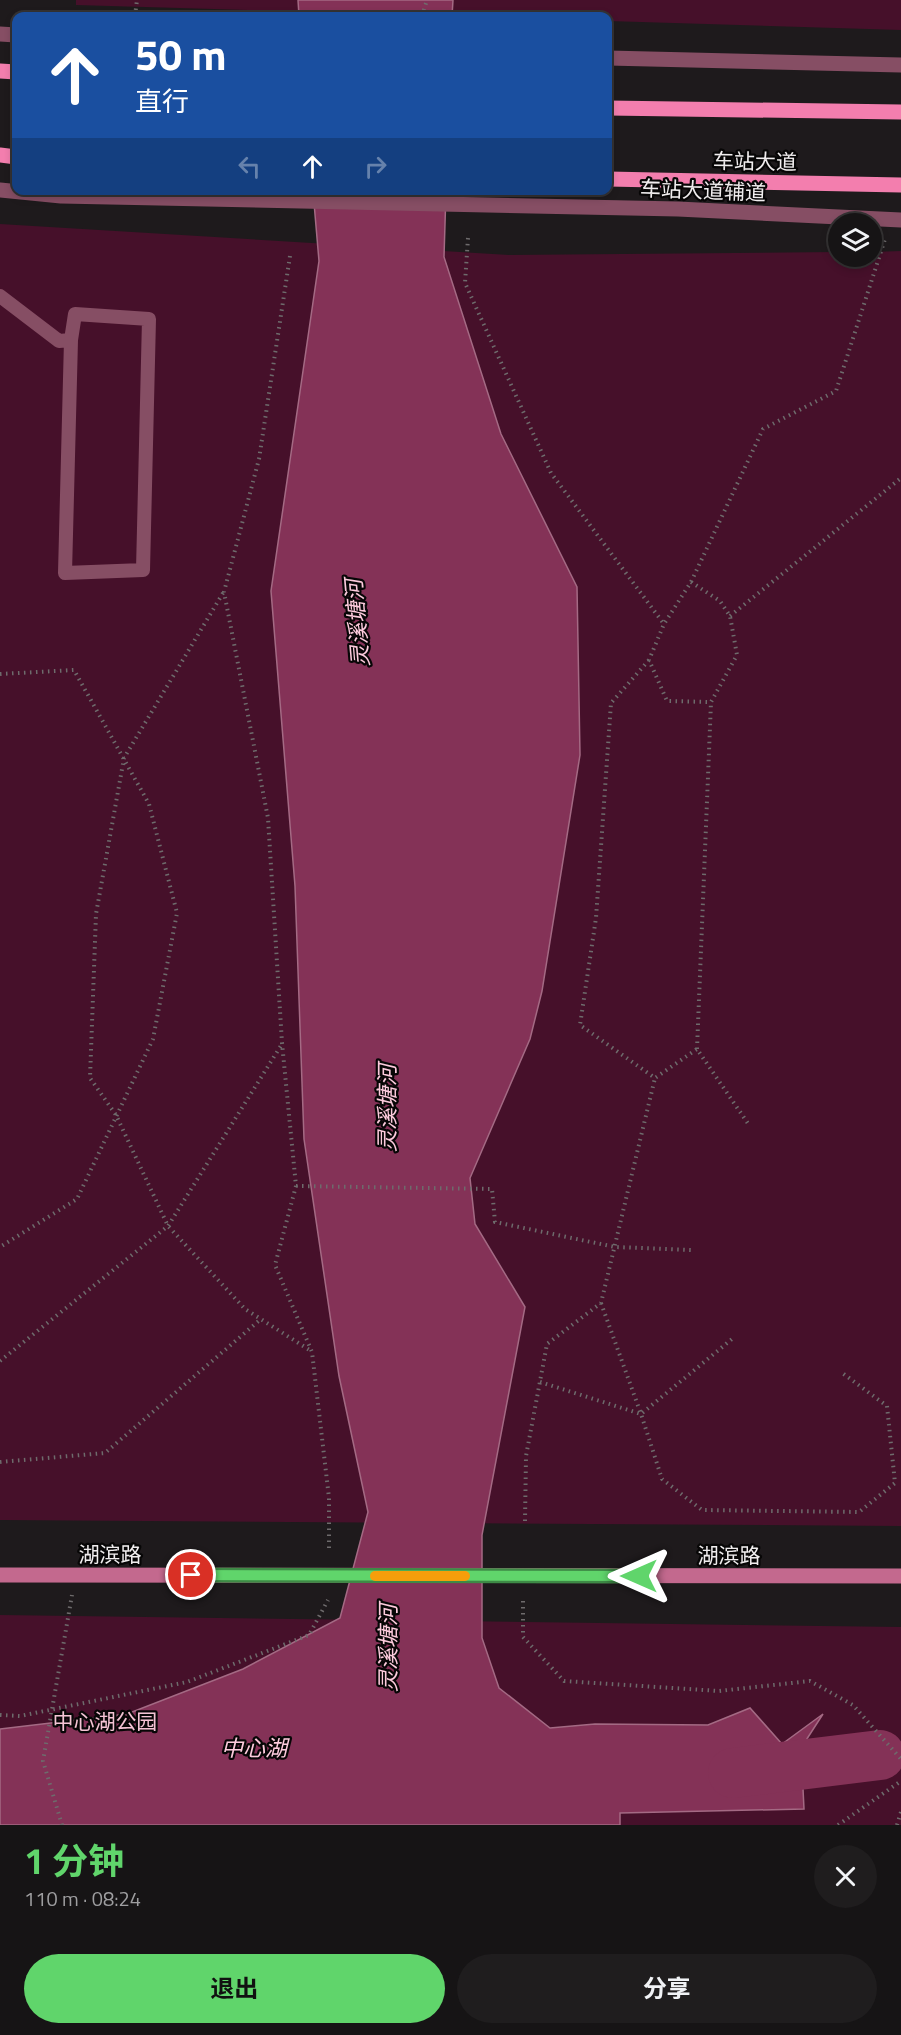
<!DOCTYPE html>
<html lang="zh">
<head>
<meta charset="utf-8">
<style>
	:root { --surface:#161415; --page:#1f1d1e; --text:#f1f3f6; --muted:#9e9ea0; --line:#353334; --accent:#60d56b }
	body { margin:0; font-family:"Titillium Web","Noto Sans SC",sans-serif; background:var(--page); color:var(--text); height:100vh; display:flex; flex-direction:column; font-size:22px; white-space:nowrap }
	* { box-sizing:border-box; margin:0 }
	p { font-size:20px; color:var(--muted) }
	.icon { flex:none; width:33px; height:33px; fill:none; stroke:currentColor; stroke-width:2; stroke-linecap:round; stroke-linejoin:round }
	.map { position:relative; height:1825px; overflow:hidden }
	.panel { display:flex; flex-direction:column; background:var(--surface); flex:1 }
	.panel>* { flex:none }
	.guide { position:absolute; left:12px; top:12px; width:600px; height:183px; border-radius:12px; box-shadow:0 3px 9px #0003,0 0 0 2px var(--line); background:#1a4fa0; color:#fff; overflow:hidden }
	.buttons { position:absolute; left:828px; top:213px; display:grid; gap:12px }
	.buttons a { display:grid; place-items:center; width:54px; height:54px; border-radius:50%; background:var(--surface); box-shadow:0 3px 9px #0003,0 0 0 2px var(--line); font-size:30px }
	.pin { position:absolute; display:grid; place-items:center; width:51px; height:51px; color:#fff; margin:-26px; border:3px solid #fff; border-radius:50%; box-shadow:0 2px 6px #0007 }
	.me { position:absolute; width:66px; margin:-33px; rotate:270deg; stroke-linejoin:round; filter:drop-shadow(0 0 4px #0008) }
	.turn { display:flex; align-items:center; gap:21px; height:126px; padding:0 24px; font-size:27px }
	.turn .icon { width:78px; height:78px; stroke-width:2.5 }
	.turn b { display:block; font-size:42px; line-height:51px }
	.lanes { display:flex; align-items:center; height:57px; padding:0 24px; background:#0003; justify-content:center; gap:30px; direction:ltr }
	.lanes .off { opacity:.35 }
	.round { display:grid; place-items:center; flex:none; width:63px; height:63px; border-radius:32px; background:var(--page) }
	.headline { display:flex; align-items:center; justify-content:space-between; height:102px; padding:0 24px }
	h1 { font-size:36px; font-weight:700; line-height:45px; color:var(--accent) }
	.cta { display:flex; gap:12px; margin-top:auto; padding:12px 24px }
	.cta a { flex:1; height:69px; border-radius:36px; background:var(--accent); color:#111; font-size:24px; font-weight:700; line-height:69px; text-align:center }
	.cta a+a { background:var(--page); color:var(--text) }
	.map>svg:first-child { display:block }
	.green { fill:#46102a }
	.water { fill:#843257; stroke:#a46a84; stroke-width:1.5 }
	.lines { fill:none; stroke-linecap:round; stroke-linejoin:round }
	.river { stroke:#843257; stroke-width:50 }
	.path { stroke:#6e6b6c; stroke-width:4; stroke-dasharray:1.5 4.5; stroke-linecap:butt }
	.lane { stroke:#864e64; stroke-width:14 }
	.street { stroke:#864e64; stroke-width:15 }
	.secondary { stroke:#c3698e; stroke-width:15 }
	.primary { stroke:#f37eae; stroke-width:15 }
	.route-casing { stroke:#3e8a46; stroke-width:15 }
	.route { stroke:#60d56b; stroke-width:10 }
	.slow { stroke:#f59e0b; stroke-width:10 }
	.labels { text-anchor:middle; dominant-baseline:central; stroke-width:4.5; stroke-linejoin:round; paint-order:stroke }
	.street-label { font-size:21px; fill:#f0edee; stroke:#070606 }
	.park-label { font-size:21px; fill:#f4c3d4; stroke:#070606 }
	.water-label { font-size:22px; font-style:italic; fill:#fdcbdd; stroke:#070606 }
</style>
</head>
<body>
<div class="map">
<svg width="901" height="1825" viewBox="0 0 901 1825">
	<rect width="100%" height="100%" fill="#1e1a1c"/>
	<!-- green -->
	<path class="green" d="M76,0H901V30L608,21V16H455L76,5Z
		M0,224L509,255L838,252V256H872V252L901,251V1526L0,1520Z
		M0,1615L901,1627V1825H0Z"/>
	<!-- water -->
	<path class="water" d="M298,0H453L452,16H299Z
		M313,191H446L444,257L501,434L577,587L580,755L542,991L530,1039L470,1178L475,1224L525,1307L482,1535V1638L499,1688L550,1728L595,1724L708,1725L750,1708L782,1744L823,1714L801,1748L804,1809L620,1813V1825H0V1729L127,1714L243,1669L340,1618L368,1512L339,1376L304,1139L295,886L271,591L319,261Z"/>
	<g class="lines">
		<!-- river -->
		<path class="river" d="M733,1773L880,1755"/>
		<!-- path -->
		<path class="path" d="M135,16L137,0
			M422,16L427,0
			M468,238L465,283L551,473L664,624
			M290,256L259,459L224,592L268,818L282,1043L296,1186L275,1265L312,1352L329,1498V1551
			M691,582L720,601L730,616L737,655L711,702L667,701L649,660L664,624L691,582L763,429L836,391L885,239
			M223,593L124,758L96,914L90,1078L116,1115L168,1226L245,1309L311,1351
			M730,616L901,478
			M649,660L611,703L596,918L580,1025L655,1078L697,1049L749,1125
			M0,674L74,670L149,804L177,913L153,1039L77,1199L0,1247
			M697,1049L711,702
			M296,1186L492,1189L495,1222L615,1247L691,1250
			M601,1303L641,1414L732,1339
			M0,1361L168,1226L282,1044
			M540,1382L641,1414L662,1479L702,1510L859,1512L895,1483L887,1406L841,1372
			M0,1462L105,1453L261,1319
			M525,1521L526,1456L547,1344L601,1303L655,1078
			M523,1601V1637L564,1681L719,1691L810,1681L853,1705L901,1759
			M0,1715L20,1716L187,1682L309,1635L328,1600
			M62,1825L43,1761L72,1595
			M838,1825L901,1781
			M897,1825L901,1812"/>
		<!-- lane -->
		<path class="lane" d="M0,296L59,341L71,340
			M75,314L149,319L143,570L65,573L71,340Z"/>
		<!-- street -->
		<path class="street" d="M0,34L16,35
			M608,58L901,65
			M0,190L61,196L678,209L901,220"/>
		<!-- secondary -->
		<path class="secondary" d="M0,1575L901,1576"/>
		<!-- primary -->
		<path class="primary" d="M0,71L16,72
			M608,108L901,112
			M0,155L16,157
			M608,179L901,185"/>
	</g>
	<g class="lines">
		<!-- route casing -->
		<g class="route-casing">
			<path id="route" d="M191,1575L639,1576"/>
		</g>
		<!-- route -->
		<use href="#route" class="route"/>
		<!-- slow -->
		<path class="slow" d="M375,1576H465"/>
	</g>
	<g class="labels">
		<!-- street labels -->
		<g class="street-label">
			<text transform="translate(755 161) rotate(1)">车站大道</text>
			<text transform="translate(703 190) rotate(2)">车站大道辅道</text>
			<text x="110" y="1554">湖滨路</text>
			<text x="729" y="1555">湖滨路</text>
		</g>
		<!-- park labels -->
		<g class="park-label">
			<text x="105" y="1721">中心湖公园</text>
		</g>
		<!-- water labels -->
		<g class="water-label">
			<text transform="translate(357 623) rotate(-95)">灵溪塘河</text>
			<text transform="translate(387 1108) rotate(-90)">灵溪塘河</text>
			<text transform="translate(388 1648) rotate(-90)">灵溪塘河</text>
			<text x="254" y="1748">中心湖</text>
		</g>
	</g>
</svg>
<div class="buttons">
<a><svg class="icon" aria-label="layers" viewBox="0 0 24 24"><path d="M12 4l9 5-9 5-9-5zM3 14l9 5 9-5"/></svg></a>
</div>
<div class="pin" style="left:191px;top:1575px;background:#d93025"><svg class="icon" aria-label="arrive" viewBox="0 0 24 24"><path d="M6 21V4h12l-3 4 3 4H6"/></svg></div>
<svg class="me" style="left:639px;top:1576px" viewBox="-20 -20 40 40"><path d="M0-17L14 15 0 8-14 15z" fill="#60d56b" stroke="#fff" stroke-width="4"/></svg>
<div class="guide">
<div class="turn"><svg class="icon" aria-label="ahead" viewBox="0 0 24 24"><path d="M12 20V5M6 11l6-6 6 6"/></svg><div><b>50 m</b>直行</div></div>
<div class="lanes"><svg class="icon off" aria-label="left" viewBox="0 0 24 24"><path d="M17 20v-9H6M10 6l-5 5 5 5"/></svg><svg class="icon" aria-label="ahead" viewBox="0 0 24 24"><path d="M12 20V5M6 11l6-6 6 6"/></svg><svg class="icon off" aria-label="right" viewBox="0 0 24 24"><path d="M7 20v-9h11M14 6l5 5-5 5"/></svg></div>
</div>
</div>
<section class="panel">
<div class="headline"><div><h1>1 分钟</h1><p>110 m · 08:24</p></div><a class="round"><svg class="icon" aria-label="close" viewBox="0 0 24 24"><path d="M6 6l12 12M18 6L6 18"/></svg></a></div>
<div class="cta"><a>退出</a><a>分享</a></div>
</section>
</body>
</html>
